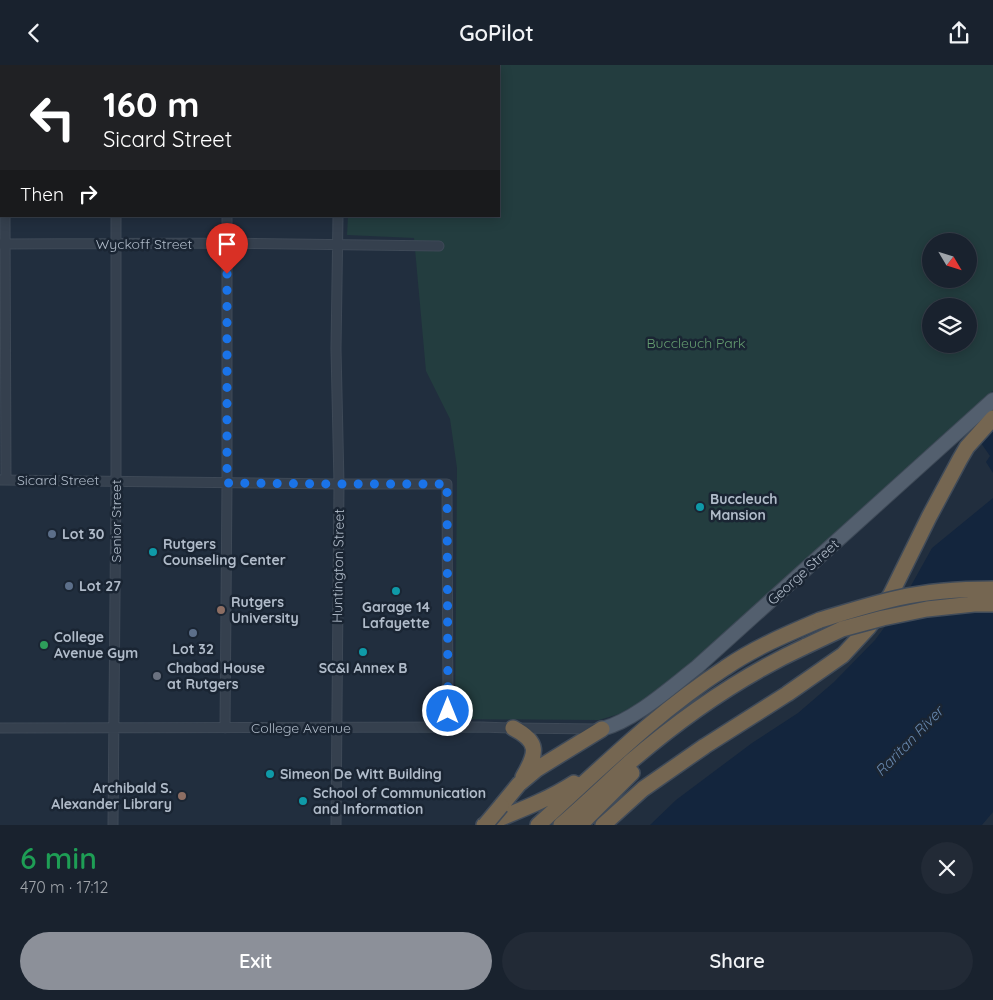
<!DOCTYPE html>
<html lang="en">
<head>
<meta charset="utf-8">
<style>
	:root { --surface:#19222e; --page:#222a36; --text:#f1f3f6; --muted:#9fa4aa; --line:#373f4a; --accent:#8c9099 }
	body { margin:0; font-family:Quicksand,sans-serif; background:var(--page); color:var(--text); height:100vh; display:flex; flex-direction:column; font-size:19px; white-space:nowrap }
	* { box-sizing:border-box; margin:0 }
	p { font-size:16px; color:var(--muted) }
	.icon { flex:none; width:28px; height:28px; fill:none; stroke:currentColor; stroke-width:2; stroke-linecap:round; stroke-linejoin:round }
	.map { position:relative; height:760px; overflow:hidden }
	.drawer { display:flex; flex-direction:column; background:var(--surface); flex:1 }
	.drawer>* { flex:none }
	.hud { position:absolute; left:0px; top:0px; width:500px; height:152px; box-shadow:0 2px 12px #0003,0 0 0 1px var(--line); background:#202124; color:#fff; overflow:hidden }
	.needle { width:32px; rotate:128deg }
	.controls { position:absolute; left:922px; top:168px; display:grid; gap:10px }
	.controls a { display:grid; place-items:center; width:55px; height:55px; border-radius:50%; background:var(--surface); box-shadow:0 2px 12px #0003,0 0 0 1px var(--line); font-size:25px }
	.pin { position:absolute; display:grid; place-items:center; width:42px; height:42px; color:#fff; margin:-51px -21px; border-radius:50% 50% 50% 0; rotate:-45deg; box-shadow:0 0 5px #0007 }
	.pin .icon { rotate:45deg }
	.me { position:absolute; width:55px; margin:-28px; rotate:0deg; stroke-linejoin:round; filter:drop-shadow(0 0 4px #0008) }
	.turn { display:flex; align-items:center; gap:18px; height:105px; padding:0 20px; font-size:22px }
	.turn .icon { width:65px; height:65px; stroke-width:2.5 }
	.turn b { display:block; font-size:35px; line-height:42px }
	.then { display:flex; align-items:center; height:48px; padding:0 20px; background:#0003; gap:10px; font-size:19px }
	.round { display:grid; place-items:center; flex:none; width:52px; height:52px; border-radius:26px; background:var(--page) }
	.head { display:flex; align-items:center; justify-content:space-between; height:85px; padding:0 20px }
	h1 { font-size:30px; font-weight:600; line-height:38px; color:#1e9e55 }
	.primary-button { display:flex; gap:10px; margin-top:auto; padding:10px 20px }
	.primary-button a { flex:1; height:58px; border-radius:30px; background:var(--accent); color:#fff; font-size:20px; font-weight:600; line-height:58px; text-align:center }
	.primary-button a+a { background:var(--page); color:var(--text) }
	header { display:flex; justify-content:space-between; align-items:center; height:65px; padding:0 20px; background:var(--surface); font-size:22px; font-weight:600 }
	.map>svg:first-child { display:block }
	.green { fill:#233d3f; fill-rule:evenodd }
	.water { fill:#13253d }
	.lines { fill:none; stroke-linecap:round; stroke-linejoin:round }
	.minor-casing { stroke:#3e4957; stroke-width:11 }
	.tertiary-casing { stroke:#3e4957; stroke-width:12 }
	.primary-casing { stroke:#3e4957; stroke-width:16 }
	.motorway-casing { stroke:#404b59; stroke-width:18 }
	.minor { stroke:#35404e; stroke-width:9 }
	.tertiary { stroke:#35404e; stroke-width:10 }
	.primary { stroke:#535f6e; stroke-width:14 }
	.motorway { stroke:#756651; stroke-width:15 }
	.motorway-bridge-casing { stroke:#404b59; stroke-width:18; stroke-linecap:butt }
	.motorway-bridge { stroke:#756651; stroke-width:15 }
	.route { stroke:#1a73e8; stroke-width:9; stroke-dasharray:0 16.2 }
	.culture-dot { fill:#0f9aa8; stroke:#1a2533; stroke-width:2 }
	.service-dot { fill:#5c6f8a; stroke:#1a2533; stroke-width:2 }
	.education-dot { fill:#8d6e63; stroke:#1a2533; stroke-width:2 }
	.leisure-dot { fill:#2e9e5b; stroke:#1a2533; stroke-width:2 }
	.worship-dot { fill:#6b7280; stroke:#1a2533; stroke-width:2 }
	.labels { text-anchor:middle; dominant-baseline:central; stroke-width:5; stroke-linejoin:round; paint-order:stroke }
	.street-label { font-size:14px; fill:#b0bbc9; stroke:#1a2533 }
	.park-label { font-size:14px; fill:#659d70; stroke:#1a2533 }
	.poi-label { font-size:14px; font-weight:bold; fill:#b0bbc9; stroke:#1a2533; text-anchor:start }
	.water-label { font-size:15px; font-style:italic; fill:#6686ac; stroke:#1a2533 }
</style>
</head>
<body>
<header><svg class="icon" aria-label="back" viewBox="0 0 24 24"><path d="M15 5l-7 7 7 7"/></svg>GoPilot<svg class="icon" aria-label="share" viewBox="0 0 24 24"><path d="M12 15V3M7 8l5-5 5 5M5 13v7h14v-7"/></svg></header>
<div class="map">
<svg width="993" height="760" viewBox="0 0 993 760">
	<rect width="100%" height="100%" fill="#212e3e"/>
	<!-- green -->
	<path class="green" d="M349,0H993V326L690,601L647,634L619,649L599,655L455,654L457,403L450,354L426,306L414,173L347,170L348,151H499V1H349ZM931,176H969V214H931ZM931,241H969V279H931Z"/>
	<!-- water -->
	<path class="water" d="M993,363V408L986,397L990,391L981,378Z
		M993,433V747L982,760H650L676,735L752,678L798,648L834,617L875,575L898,544L932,483Z"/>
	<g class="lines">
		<!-- minor casing -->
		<g class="minor-casing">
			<path id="minor" d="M116,0V1
				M228,1V0
				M339,1V0
				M5,151L6,415
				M0,179L227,178L439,181
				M0,415L339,419H447L448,646L450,662
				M0,663L481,662L513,663L599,664
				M225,663L227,418V151
				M113,760L116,416V151
				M336,760L339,419L336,284L338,151"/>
		</g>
		<!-- tertiary casing -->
		<g class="tertiary-casing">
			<path id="tertiary" d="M13,1L16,0
				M0,7H1"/>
		</g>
		<!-- primary casing -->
		<g class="primary-casing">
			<path id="primary" d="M602,664C635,655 670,623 697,602L993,335"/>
		</g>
		<!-- motorway casing -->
		<g class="motorway-casing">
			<path id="motorway" d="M513,663C540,677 537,688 523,712
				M501,741L519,719L537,704L602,664
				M484,760C515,747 546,736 574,718
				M538,760C598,706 657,647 725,603C754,583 787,569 820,555
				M561,760C584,740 606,719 629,698C682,652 741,611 806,581
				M580,760L632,708
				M603,760L643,724L705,681L787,629L843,590L868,563L879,548L891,529L929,452L960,394L967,382L993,353"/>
		</g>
		<!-- minor -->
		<use href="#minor" class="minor"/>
		<!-- tertiary -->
		<use href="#tertiary" class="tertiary"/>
		<!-- primary -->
		<use href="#primary" class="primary"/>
		<!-- motorway -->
		<use href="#motorway" class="motorway"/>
		<!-- motorway-bridge casing -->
		<g class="motorway-bridge-casing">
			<path id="motorway-bridge" d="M820,555C846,547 871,539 898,533C929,526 961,524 993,524
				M806,581L842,564L883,553L927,544L974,539H993
				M485,760L501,741"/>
		</g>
		<!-- motorway-bridge -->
		<use href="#motorway-bridge" class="motorway-bridge"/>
	</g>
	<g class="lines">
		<!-- route -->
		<path class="route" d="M227,209V418L339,419H447L448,646"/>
	</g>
	<!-- markers -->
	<g class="culture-dot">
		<circle cx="700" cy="442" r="5"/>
		<circle cx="153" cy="487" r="5"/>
		<circle cx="396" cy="526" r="5"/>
		<circle cx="363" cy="587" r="5"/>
		<circle cx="270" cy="709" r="5"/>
		<circle cx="303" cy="736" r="5"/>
	</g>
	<g class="service-dot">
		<circle cx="52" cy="469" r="5"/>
		<circle cx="69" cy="521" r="5"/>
		<circle cx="193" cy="568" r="5"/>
	</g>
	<g class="education-dot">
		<circle cx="221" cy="545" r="5"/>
		<circle cx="182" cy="731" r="5"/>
	</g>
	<circle class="leisure-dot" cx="44" cy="580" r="5"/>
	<circle class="worship-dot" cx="157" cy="611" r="5"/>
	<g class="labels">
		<!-- street labels -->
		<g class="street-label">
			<text x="144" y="179">Wyckoff Street</text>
			<text x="58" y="415">Sicard Street</text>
			<text transform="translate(116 456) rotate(-90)">Senior Street</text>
			<text transform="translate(338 501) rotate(-89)">Huntington Street</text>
			<text transform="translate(803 507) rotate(-42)">George Street</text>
			<text x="301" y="663">College Avenue</text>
		</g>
		<!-- park labels -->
		<g class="park-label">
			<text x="696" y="278">Buccleuch Park</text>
		</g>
		<!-- poi labels -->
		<g class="poi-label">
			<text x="710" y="434">Buccleuch<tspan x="710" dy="16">Mansion</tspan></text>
			<text x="62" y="469">Lot 30</text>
			<text x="163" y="479">Rutgers<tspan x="163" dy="16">Counseling Center</tspan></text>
			<text x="79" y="521">Lot 27</text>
			<text x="231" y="537">Rutgers<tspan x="231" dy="16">University</tspan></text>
			<text x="396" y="542" text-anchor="middle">Garage 14<tspan x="396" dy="16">Lafayette</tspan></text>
			<text x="54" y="572">College<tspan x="54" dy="16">Avenue Gym</tspan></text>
			<text x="193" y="584" text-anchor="middle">Lot 32</text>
			<text x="167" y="603">Chabad House<tspan x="167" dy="16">at Rutgers</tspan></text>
			<text x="363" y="603" text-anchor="middle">SC&amp;I Annex B</text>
			<text x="280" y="709">Simeon De Witt Building</text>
			<text x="172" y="723" text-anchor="end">Archibald S.<tspan x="172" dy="16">Alexander Library</tspan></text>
			<text x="313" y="728">School of Communication<tspan x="313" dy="16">and Information</tspan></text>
		</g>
		<!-- water labels -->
		<g class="water-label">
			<text transform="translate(909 676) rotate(-46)">Raritan River</text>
		</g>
	</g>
</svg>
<div class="controls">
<a><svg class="needle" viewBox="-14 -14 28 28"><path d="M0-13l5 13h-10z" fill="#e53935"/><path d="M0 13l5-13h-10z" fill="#9fa4aa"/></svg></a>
<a><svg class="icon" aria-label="layers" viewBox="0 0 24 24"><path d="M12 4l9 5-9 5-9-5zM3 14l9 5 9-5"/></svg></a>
</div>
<div class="pin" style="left:227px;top:209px;background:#d93025"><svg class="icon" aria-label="arrive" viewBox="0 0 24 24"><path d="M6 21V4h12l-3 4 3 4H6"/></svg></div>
<svg class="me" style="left:448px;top:646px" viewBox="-20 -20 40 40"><circle r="17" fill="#1a73e8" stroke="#fff" stroke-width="3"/><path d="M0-11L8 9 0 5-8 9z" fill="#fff"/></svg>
<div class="hud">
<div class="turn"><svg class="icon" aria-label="left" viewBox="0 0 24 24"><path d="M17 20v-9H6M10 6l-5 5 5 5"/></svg><div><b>160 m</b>Sicard Street</div></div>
<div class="then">Then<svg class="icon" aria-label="right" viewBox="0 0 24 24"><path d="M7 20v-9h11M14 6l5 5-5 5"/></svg></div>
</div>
</div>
<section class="drawer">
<div class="head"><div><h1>6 min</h1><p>470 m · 17:12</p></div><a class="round"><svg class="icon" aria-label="close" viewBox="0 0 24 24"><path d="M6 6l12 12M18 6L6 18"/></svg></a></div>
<div class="primary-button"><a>Exit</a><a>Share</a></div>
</section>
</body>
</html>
